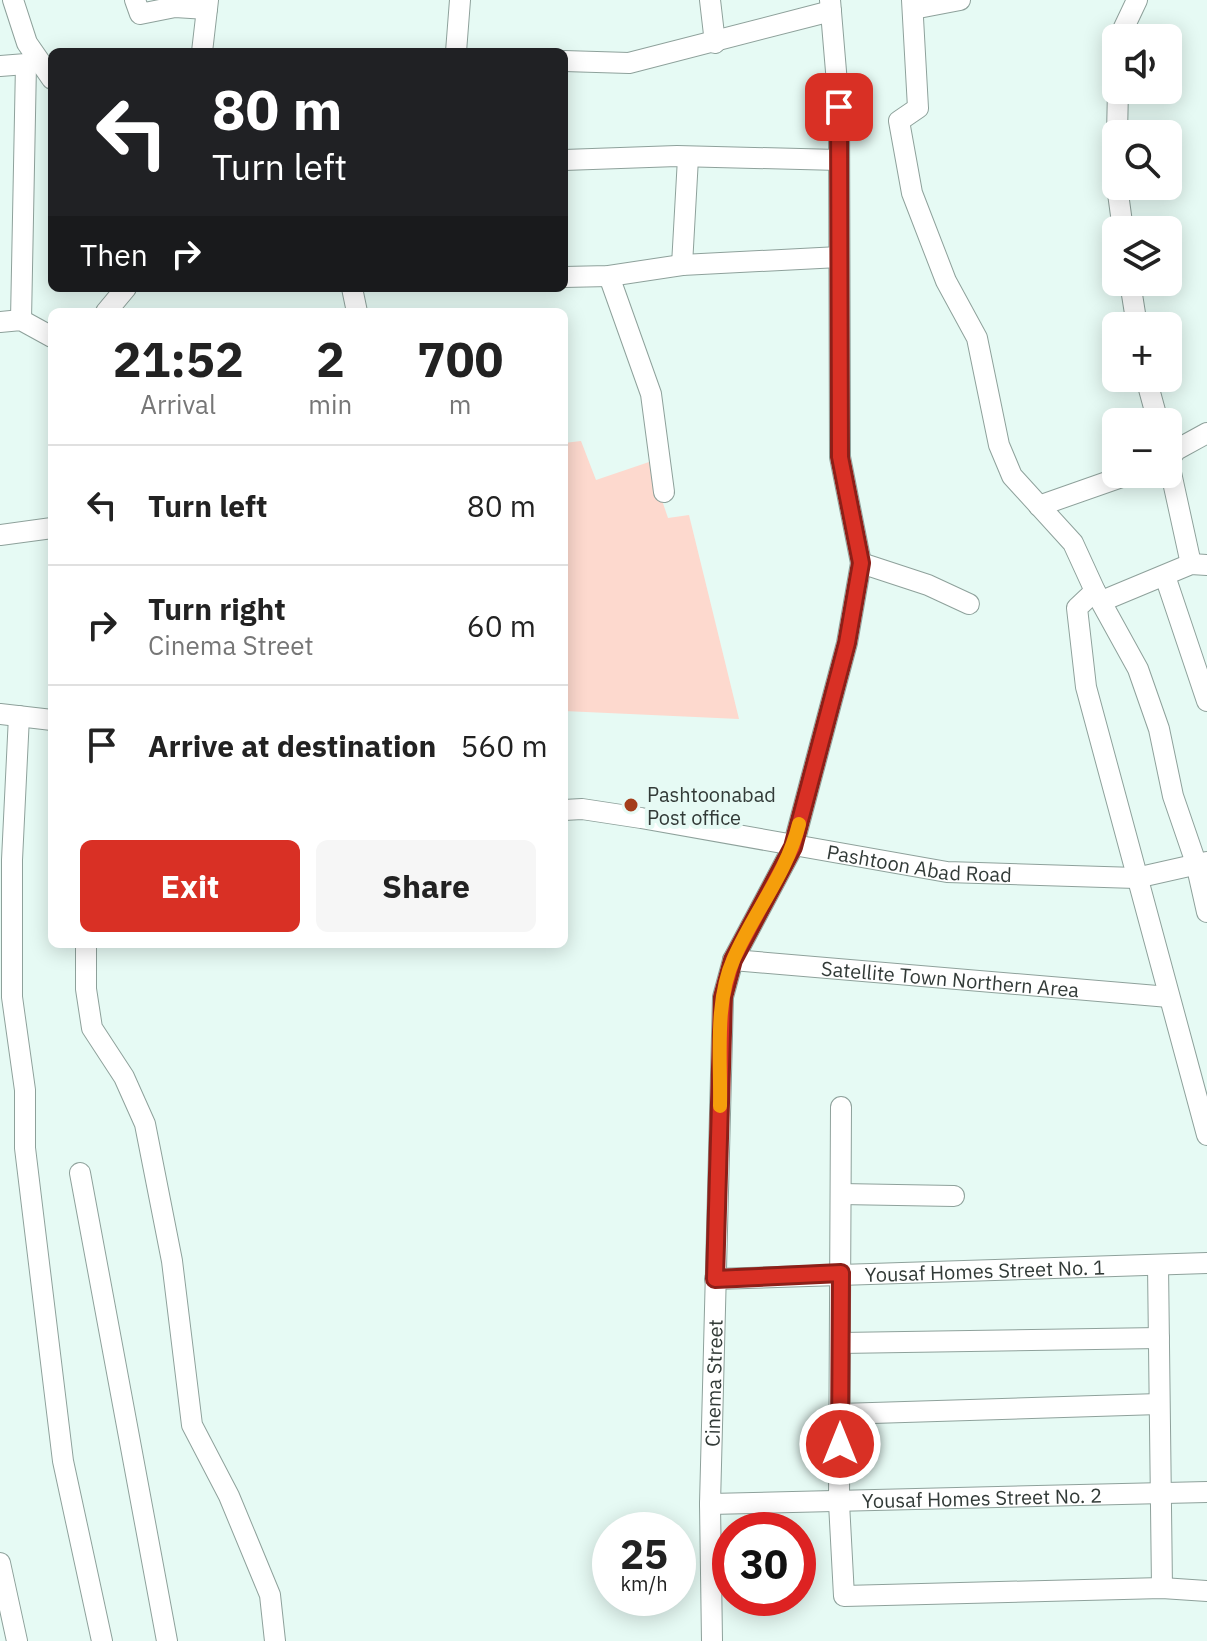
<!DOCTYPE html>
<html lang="en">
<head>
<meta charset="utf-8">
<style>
	:root { --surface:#fff; --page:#f6f6f6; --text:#222; --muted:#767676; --line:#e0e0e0; --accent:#d93025 }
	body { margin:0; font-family:"IBM Plex Sans",sans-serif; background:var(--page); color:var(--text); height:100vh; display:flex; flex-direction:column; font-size:30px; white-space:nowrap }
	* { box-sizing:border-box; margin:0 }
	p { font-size:26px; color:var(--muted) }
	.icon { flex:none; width:44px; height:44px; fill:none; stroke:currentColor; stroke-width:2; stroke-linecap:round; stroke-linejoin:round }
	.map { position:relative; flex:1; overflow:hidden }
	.panel { position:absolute; left:48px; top:308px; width:520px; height:640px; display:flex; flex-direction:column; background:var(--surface); border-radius:12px; box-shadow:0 4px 20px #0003 }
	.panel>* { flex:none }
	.top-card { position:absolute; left:48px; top:48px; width:520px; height:244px; border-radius:12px; box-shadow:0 4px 20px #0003; background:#202124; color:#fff; overflow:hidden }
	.buttons { position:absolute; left:1102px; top:24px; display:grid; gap:16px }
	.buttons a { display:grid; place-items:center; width:80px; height:80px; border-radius:12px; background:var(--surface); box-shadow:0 4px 20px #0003; font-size:40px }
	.speed { position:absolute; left:592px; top:1512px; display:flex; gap:16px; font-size:40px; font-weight:700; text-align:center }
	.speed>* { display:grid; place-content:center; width:104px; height:104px; border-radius:50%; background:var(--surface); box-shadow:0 4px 20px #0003; line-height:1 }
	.speed small { font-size:20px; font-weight:400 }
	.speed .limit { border:12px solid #d22; background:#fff; color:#111 }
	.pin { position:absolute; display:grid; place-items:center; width:68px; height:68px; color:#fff; margin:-34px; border-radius:16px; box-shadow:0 4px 12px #0006 }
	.me { position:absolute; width:88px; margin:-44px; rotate:0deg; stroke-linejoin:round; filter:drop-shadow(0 0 6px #0008) }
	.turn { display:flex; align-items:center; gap:28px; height:168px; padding:0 32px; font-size:36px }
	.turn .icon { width:104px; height:104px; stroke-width:2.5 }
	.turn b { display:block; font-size:56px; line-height:68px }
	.then { display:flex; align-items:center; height:76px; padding:0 32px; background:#0003; gap:16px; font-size:30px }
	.eta { display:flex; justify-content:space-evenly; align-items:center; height:136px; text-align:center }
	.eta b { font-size:48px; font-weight:700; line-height:56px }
	.primary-button { display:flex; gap:16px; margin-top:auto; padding:16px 32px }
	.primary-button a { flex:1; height:92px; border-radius:12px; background:var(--accent); color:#fff; font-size:32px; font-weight:700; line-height:92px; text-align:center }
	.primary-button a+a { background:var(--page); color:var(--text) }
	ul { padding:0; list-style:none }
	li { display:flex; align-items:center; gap:24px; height:120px; padding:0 32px; border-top:2px solid var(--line) }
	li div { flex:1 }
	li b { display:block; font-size:30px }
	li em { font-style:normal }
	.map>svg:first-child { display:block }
	.green { fill:#fdd9ce }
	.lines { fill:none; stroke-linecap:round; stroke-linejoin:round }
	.minor-casing { stroke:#8ea19b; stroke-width:22 }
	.minor { stroke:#fff; stroke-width:20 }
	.route-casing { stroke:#8d1f18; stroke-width:20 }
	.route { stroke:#d93025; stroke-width:14 }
	.slow { stroke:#f59e0b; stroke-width:14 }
	.poi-dot { fill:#a43d1a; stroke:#e6faf4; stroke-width:3 }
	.labels { text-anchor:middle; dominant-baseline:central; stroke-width:8; stroke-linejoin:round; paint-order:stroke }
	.poi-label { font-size:20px; fill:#323a37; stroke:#e6faf4; text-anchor:start }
	.street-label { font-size:20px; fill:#323a37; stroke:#e6faf4 }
</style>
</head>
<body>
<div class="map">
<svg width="1207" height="1641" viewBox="0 0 1207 1641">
	<rect width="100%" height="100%" fill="#e6faf4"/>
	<!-- green -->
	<path class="green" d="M581,441L596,480L649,462L668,518L689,515L739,719L564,711V443Z"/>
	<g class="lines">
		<!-- minor casing -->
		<g class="minor-casing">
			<g id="minor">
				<path d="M13,0L27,43L52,79"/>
				<path d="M135,0L140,14L175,7L207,9"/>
				<path d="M710,0L715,43"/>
				<path d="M912,0L918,108L899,121L912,193L946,281L977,338L999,445L1012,476L1073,543L1095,591L1077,608L1086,687L1207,1135"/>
				<path d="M913,9L960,0"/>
				<path d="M1119,38L1137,0"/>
				<path d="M202,52L208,0"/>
				<path d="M456,52L460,0"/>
				<path d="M564,61L629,63L831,11"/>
				<path d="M0,66L26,64L34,59"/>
				<path d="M1117,134L1118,90"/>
				<path d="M564,160L677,156L839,160"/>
				<path d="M1117,186L1123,230"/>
				<path d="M682,265L688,158"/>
				<path d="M609,276L651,394L664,492"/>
				<path d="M564,277L609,276L682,265L839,257"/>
				<path d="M1130,282L1137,326"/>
				<path d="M352,288L357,312"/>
				<path d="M106,312L126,288"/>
				<path d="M21,320L26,64"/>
				<path d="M0,322L21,320L52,337"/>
				<path d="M1146,378L1158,422"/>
				<path d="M1168,459L1191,564"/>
				<path d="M1168,461L1176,450L1207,433"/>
				<path d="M1039,506L1130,474"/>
				<path d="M0,535L52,528"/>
				<path d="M861,563L928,585L969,604"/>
				<path d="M1165,576L1207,701"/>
				<path d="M1095,591L1138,669L1159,729L1173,796L1196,863L1207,912"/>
				<path d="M1102,601L1191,564L1207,565"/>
				<path d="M0,714L52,720"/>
				<path d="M19,716L12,860V997L25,1090V1148L63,1461L102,1641"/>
				<path id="s1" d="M564,810L582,809L641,818L947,872L1136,878L1207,862"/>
				<path d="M86,944V989L92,1028L124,1077L145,1124L172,1261L192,1425L229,1496L270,1595L275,1641"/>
				<path id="s2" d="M733,960L1169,997"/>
				<path d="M841,1107L839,1503L844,1596L1162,1588L1207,1591"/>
				<path d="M80,1173L167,1641"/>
				<path d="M841,1194L954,1196"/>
				<path d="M1158,1265L1162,1588"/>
				<path id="s3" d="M715,1279L1207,1263"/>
				<path d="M840,1343L1159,1338"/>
				<path d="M840,1414L1159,1404"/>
				<path id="s4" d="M710,1504L1207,1492"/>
				<path d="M0,1563L17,1641"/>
				<path id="s5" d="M712,1641L710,1504L723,997L733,960L793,847L847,643L861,563L840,457L839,107L830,0"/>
			</g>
		</g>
		<!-- minor -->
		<use href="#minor" class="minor"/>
	</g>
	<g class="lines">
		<!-- route casing -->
		<g class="route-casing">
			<path id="route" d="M839,107L840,457L861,563L847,643L793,847L733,960L723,997L715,1279L841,1273L840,1444"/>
		</g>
		<!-- route -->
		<use href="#route" class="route"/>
		<!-- slow -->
		<path class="slow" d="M720,1106C721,1059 714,1002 734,958C754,912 787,873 799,824"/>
	</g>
	<!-- markers -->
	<circle class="poi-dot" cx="631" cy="805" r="8"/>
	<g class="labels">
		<!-- poi labels -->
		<g class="poi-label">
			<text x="647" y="794">Pashtoonabad<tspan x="647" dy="23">Post office</tspan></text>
		</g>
		<!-- street labels -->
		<g class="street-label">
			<text stroke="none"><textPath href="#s1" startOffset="360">Pashtoon Abad Road</textPath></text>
			<text stroke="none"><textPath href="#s2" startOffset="218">Satellite Town Northern Area</textPath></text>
			<text stroke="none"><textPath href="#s3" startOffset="270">Yousaf Homes Street No. 1</textPath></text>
			<text stroke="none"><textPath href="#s5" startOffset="258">Cinema Street</textPath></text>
			<text stroke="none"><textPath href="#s4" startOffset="272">Yousaf Homes Street No. 2</textPath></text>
		</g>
	</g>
</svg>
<div class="buttons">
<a><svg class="icon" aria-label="sound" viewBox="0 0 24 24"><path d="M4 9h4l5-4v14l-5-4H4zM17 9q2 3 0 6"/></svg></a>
<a><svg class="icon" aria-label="search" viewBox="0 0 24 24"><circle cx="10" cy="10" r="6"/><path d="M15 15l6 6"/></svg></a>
<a><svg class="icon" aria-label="layers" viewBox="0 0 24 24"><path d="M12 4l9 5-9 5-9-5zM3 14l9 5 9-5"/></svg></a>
<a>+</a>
<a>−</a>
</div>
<div class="speed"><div>25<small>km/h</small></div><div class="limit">30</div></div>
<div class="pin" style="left:839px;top:107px;background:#d93025"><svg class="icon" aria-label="arrive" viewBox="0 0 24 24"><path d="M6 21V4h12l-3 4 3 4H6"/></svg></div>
<svg class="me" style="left:840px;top:1444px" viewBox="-20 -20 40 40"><circle r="17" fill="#d93025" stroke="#fff" stroke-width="3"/><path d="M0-11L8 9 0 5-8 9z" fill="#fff"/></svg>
<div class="top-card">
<div class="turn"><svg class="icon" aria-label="left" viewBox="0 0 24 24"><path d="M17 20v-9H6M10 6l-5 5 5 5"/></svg><div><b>80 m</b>Turn left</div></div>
<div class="then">Then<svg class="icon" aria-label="right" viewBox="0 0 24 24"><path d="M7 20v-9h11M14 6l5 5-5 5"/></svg></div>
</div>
<section class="panel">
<div class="eta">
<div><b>21:52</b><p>Arrival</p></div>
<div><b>2</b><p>min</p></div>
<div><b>700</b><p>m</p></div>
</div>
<ul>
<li><svg class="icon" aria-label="left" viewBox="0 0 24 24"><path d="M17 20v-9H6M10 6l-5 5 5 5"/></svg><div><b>Turn left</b></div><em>80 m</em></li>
<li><svg class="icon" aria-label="right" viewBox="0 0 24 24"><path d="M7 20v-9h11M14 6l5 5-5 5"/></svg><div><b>Turn right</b><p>Cinema Street</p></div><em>60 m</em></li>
<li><svg class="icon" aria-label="arrive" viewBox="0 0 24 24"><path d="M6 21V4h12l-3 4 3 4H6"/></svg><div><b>Arrive at destination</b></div><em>560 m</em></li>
</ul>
<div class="primary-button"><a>Exit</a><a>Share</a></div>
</section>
</div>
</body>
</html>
